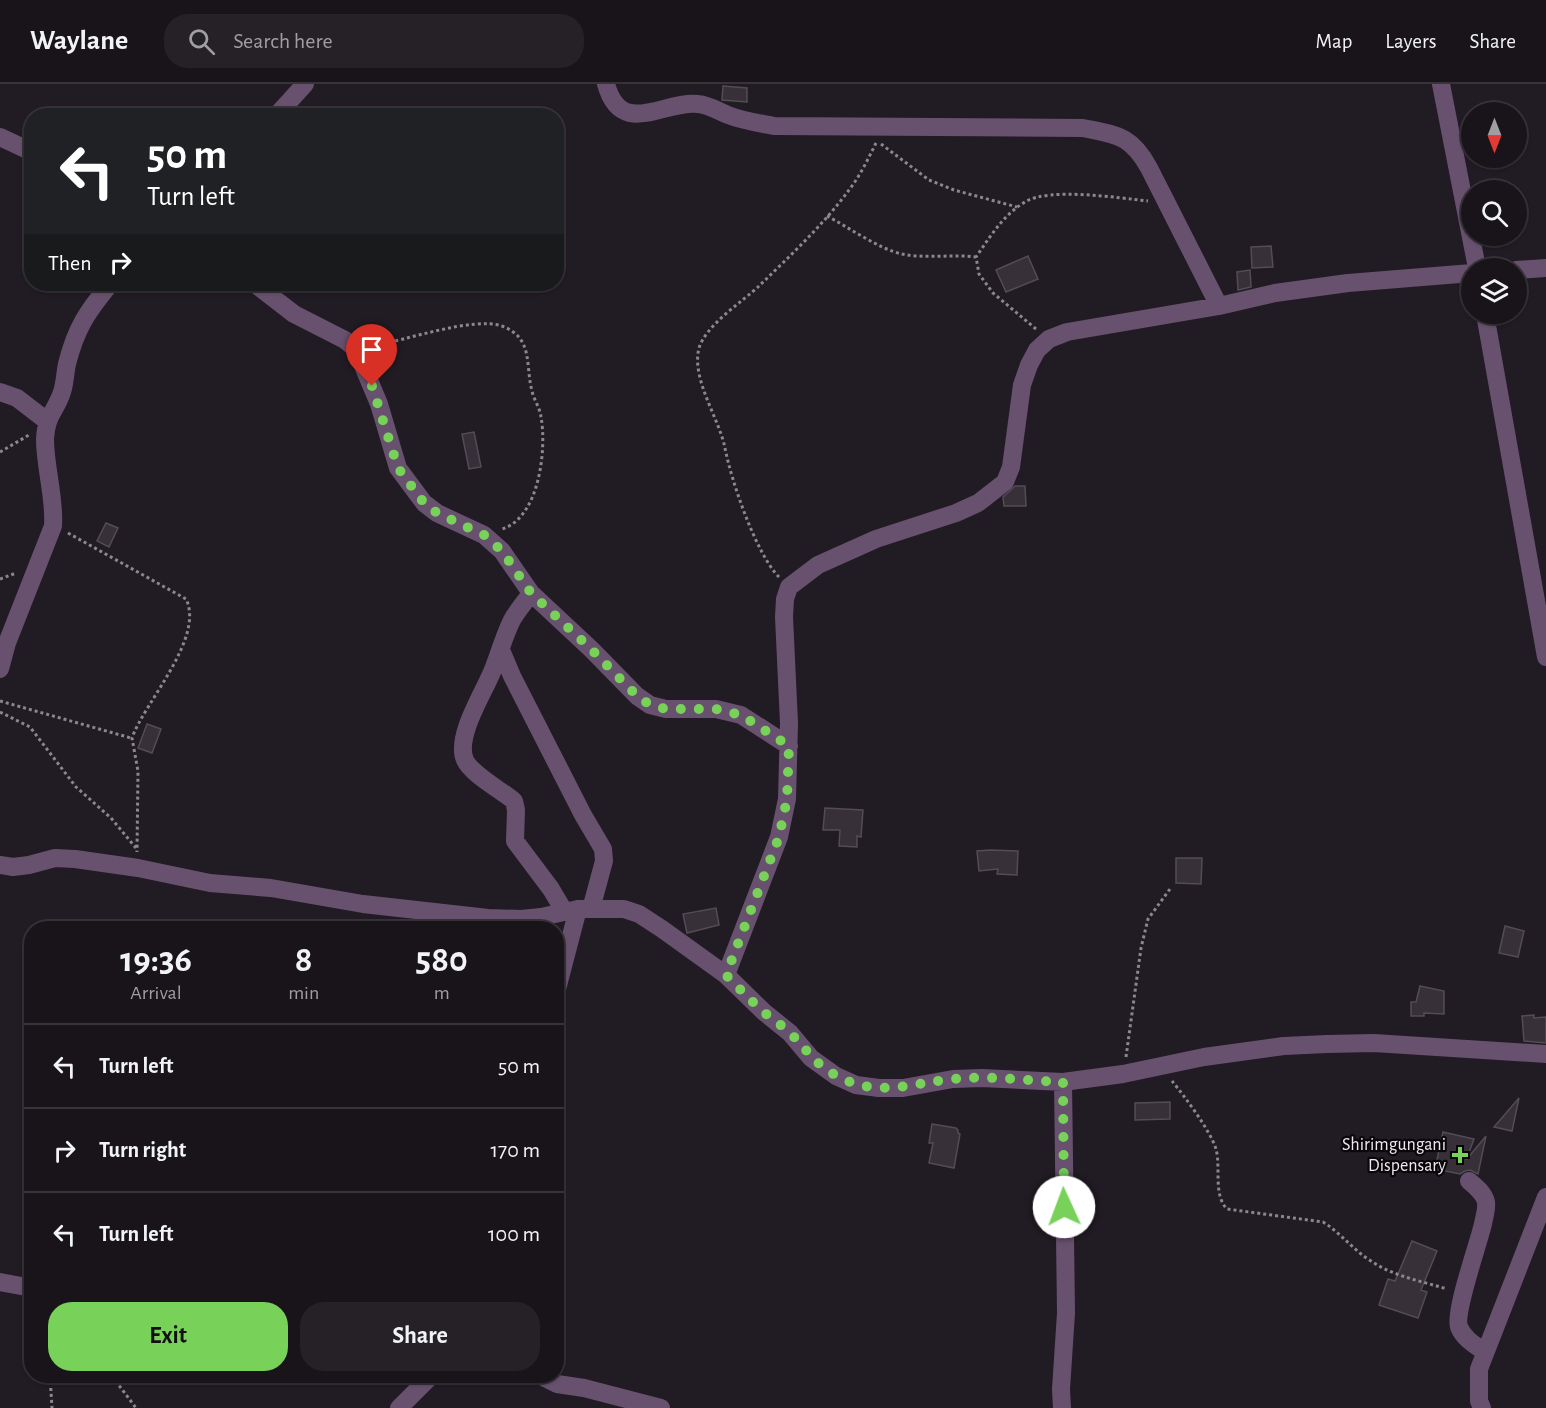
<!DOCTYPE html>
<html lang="en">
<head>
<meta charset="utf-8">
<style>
	:root { --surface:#19141a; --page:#262127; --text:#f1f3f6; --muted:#9f9ea2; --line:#373339; --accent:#78d259 }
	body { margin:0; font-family:"Alegreya Sans",sans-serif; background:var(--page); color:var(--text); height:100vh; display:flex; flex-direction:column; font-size:22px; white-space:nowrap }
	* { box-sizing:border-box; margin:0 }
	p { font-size:20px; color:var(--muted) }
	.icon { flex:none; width:33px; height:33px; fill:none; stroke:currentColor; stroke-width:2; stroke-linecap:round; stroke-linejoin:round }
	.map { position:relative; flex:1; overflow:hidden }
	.side { position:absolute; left:24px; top:837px; width:540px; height:462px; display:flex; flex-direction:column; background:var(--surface); border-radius:24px; box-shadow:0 2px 4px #0004,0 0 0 2px var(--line) }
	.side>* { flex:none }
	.hud { position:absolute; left:24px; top:24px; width:540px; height:183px; border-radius:24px; box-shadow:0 2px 4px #0004,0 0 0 2px var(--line); background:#202124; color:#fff; overflow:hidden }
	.needle { width:39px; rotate:180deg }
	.controls { position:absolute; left:1461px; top:18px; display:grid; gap:12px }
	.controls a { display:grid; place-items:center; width:66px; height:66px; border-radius:50%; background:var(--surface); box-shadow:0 2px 4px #0004,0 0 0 2px var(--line); font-size:30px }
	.pin { position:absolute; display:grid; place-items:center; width:51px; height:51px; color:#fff; margin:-62px -26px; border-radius:50% 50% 50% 0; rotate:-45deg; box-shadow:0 0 6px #0007 }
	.pin .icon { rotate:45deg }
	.me { position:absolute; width:66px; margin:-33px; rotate:358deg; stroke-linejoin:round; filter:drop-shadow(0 0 4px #0008) }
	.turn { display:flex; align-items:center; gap:21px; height:126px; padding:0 24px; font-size:27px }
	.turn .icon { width:78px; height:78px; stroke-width:2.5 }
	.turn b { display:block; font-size:42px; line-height:51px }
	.then { display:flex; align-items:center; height:57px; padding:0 24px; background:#0003; gap:12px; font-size:22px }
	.eta { display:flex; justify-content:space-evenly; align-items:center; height:102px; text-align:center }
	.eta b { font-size:36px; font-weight:600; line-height:42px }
	.button { display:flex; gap:12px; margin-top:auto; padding:12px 24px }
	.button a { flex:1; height:69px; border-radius:24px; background:var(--accent); color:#111; font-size:24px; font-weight:600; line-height:69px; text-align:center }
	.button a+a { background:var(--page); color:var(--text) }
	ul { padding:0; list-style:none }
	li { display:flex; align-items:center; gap:18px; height:84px; padding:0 24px; border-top:2px solid var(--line) }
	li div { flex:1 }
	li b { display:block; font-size:22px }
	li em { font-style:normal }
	header { display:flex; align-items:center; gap:36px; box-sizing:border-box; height:84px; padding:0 30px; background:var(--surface); border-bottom:2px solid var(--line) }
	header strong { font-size:28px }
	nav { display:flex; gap:33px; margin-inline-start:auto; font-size:21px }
	.search { width:420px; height:54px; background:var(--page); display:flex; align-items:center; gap:15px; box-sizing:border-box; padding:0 21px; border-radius:24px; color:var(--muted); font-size:22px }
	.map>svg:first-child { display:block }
	.building { fill:#373039; stroke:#534c55; stroke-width:1.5 }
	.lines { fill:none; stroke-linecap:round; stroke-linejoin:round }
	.path { stroke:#8c868d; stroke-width:3; stroke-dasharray:3 3; stroke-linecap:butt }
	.minor { stroke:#68516e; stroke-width:18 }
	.route { stroke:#78d259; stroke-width:10; stroke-dasharray:0 18 }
	.poi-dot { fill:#78d259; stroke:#09070a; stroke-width:2 }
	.labels { text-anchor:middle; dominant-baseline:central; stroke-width:4.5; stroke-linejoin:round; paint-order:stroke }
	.poi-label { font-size:18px; fill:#eee9ef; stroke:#09070a; text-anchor:end }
</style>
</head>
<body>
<header>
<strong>Waylane</strong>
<div class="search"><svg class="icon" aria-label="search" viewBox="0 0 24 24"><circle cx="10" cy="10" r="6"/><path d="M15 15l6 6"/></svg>Search here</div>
<nav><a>Map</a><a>Layers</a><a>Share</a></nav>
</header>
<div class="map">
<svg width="1546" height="1324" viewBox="0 0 1546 1324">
	<rect width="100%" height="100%" fill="#211b23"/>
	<!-- building -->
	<path class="building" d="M723,2L747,4V18L722,16Z
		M1271,162L1273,183L1252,184L1251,163Z
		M1028,172L1038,195L1006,208L996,186Z
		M1250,186L1251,203L1238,206L1237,188Z
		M474,348L481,383L469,385L462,350Z
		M1015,402H1025L1026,422H1004L1003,413Z
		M106,439L118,444L109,463L97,457Z
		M147,640L161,645L152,669L138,664Z
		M825,724L863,726L861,753L857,752V763L839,762L840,746H823Z
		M990,766L1018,767L1017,791L997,790L998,785L979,787L977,767Z
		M1176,774H1202L1201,800L1176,799Z
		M716,824L719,841L687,849L683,830Z
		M1505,842L1524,847L1518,873L1499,869Z
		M1420,902L1444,907V930L1424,929V932H1411V918H1416Z
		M1534,931V934L1546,933V959L1524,957L1522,932Z
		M1519,1014L1512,1047L1494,1043Z
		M1170,1018V1035L1135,1036V1019Z
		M932,1040L956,1044L958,1046V1049L960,1050L954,1084L929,1079L933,1059H929Z
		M1443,1048L1474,1055L1466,1076L1486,1052L1478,1090L1470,1086L1465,1087L1460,1090L1435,1085Z
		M1412,1157L1437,1167L1421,1206L1427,1208L1418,1234L1379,1221L1388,1195L1395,1197Z"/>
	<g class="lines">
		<!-- path -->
		<path class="path" d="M881,60L929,96L954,106L1017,123
			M827,132C848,143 879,165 902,170C926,175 952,170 976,173
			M1036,245L993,209L979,190L976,173C990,153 1003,131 1025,118C1049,103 1119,114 1148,117
			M372,262C404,257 473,232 502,242C534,254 525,281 532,307C534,316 540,324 541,333C547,366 539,434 502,445
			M0,368L29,351
			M68,449L186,515C205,554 144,619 132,654L138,687L137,768
			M779,493C756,470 731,396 725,364C719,334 691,295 699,264C706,241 742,218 759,202C789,173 824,140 849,106C860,92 868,75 876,59
			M0,495L16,489
			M0,617L131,654
			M0,628L30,643L76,703L111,734L136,764
			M1126,973L1141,864L1148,835L1170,805
			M1172,997C1185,1013 1210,1046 1216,1065C1221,1083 1213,1111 1227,1125L1323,1138C1341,1149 1353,1166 1371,1177C1393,1192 1421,1197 1447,1205
			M50,1292L52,1324
			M112,1292L136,1324"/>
		<!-- minor -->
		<path class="minor" d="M606,0C621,55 664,16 698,20C709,21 718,27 728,31C743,37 759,39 774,42L1083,44C1117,51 1131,51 1149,84L1219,222
			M1441,0L1477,184
			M276,32L305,0
			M0,53L32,68
			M1516,186L1546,184
			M255,200L294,230L345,256L356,265L379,320L398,384L424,419L437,429L484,451L502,467L531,509L592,566L637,612L650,621L666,625H716L741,631L789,662
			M1485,230L1546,573
			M0,308L17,314L47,337
			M531,509C525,518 517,527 512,536C504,552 499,571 492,588C483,610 455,653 465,676C471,690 501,706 514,717L516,726L515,757L551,805L564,827
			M501,566L512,592L583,731L603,765L604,777L591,825
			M0,585L7,559L53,442C55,413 45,384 45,355C46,331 56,327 62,308C65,299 65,289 67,280C76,244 87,228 110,200
			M0,781L13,783L29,781L55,774L75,775L138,784L210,799L271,804L363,820L488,834L521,835L541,833L578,825H624L639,830L662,845L726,891L764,928L790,949L811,974L836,992L856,1001L879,1004H903L953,995L982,994L1063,998L1123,990L1204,973L1284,962L1327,960L1374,959L1546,970
			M726,891L779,753L787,715L789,639L784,533L785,515L789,503L818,481L876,455L956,429L978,419L1005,398L1011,383L1022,301L1029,281L1037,266L1049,255L1067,248L1219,222L1275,209L1348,199L1472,189
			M556,909L578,825
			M1469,1097C1475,1102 1484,1109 1486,1118C1487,1125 1484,1134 1483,1140C1478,1161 1454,1228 1459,1243C1464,1255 1475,1261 1485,1268
			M0,1198L32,1204
			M541,1292L557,1300L584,1304L661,1324
			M399,1324L431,1292
			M1062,1324L1061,1305L1066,1229L1063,998
			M1482,1324L1479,1317V1285L1546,1113"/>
	</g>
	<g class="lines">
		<!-- route -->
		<path class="route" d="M372,302L398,384L424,419L437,429L484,451L502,467L531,509L592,566L637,612L650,621L666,625H716L741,631L789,662L787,715L779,753L726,891C739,904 751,917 765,929C773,936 783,942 790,949C807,965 814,980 837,992C877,1014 912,999 953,995C989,991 1027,997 1063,998L1064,1123"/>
	</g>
	<!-- markers -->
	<path class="poi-dot" d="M1457 1062h6v6h6v6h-6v6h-6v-6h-6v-6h6z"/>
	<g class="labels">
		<!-- poi labels -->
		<g class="poi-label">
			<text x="1446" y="1061">Shirimgungani<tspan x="1446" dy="21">Dispensary</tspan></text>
		</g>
	</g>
</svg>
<div class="controls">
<a><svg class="needle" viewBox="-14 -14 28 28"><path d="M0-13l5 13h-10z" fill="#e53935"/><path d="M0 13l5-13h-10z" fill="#9f9ea2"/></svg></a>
<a><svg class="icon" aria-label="search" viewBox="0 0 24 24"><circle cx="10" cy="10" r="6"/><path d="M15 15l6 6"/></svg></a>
<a><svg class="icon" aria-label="layers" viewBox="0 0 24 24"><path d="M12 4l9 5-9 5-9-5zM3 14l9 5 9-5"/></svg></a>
</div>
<div class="pin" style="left:372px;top:302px;background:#d93025"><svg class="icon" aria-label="arrive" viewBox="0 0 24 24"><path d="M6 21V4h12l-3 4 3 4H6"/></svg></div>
<svg class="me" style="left:1064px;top:1123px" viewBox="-20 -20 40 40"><circle r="19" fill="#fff"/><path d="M0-13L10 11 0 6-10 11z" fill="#78d259"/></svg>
<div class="hud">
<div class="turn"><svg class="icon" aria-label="left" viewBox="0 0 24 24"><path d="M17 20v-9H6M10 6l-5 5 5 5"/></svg><div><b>50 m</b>Turn left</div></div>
<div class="then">Then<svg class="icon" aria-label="right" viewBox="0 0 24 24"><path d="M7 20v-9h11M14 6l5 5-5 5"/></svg></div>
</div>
<section class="side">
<div class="eta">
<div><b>19:36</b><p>Arrival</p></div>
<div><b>8</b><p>min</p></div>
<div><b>580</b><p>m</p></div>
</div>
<ul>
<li><svg class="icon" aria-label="left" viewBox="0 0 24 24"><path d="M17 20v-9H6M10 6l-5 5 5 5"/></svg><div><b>Turn left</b></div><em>50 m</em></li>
<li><svg class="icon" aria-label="right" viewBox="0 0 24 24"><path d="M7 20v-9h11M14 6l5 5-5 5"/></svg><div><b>Turn right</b></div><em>170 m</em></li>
<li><svg class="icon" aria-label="left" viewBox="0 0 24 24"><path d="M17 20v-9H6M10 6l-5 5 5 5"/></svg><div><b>Turn left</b></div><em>100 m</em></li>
</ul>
<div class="button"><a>Exit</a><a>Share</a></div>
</section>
</div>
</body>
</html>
